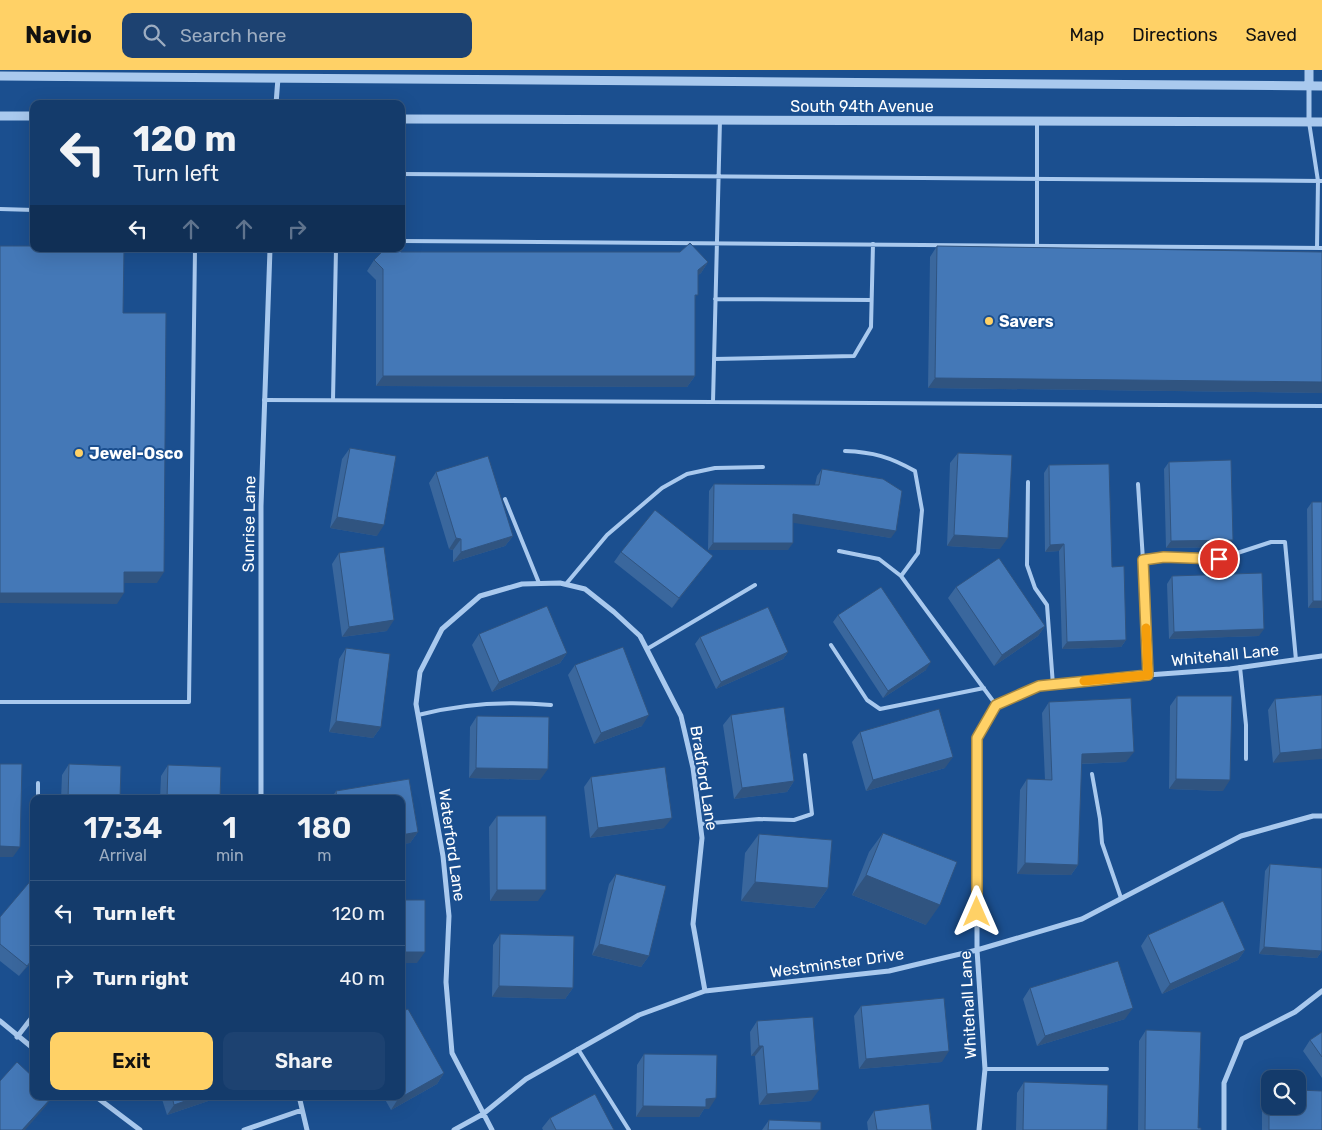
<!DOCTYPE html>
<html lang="en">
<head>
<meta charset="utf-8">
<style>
	:root { --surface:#143b6b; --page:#1d4271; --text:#f1f3f6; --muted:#9dadc1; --line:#33557e; --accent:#ffd166 }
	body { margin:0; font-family:Rubik,sans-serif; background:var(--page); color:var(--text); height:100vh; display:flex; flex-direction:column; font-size:19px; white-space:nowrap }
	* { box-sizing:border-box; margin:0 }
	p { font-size:16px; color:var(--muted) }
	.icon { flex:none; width:28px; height:28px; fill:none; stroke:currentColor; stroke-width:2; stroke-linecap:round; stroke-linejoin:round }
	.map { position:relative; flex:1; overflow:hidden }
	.sheet { position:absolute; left:30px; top:725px; width:375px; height:305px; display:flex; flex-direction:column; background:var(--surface); border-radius:10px; box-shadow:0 5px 20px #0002,0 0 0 1px var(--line) }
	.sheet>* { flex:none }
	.hud { position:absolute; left:30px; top:30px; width:375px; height:152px; border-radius:10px; box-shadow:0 5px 20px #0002,0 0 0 1px var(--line); background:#143b6b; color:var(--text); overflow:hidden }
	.controls { position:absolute; left:1261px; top:1000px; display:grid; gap:10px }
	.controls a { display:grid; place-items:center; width:45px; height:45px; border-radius:10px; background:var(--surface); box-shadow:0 5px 20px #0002,0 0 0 1px var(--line); font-size:25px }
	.pin { position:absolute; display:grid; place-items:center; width:42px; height:42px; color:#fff; margin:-21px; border:2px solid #fff; border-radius:50%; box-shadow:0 1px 5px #0007 }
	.me { position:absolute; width:55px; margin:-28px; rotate:0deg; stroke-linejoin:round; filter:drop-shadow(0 0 4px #0008) }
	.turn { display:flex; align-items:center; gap:18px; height:105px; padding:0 20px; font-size:22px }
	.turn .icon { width:65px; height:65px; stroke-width:2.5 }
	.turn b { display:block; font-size:35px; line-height:42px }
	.lanes { display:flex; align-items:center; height:48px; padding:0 20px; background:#0003; justify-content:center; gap:25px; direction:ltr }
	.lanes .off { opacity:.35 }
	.eta { display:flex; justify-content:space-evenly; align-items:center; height:85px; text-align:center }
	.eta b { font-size:30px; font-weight:600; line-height:35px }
	.action { display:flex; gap:10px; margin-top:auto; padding:10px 20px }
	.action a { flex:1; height:58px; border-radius:10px; background:var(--accent); color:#111; font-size:20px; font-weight:600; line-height:58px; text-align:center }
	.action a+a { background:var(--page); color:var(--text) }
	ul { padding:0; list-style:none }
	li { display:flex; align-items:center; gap:15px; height:65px; padding:0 20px; border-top:1px solid var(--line) }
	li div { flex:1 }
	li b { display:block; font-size:19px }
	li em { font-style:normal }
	header { display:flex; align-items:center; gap:30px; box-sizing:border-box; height:70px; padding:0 25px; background:var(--accent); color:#111 }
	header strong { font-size:24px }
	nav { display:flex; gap:28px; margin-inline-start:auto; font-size:18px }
	.search { width:350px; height:45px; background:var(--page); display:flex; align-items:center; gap:12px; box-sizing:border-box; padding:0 18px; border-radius:10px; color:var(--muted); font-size:19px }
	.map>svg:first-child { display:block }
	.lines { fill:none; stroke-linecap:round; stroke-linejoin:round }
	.service { stroke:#a9c9ee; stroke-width:4 }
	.minor { stroke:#a9c9ee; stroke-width:5 }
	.tertiary { stroke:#a9c9ee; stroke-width:9 }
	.wall { fill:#3a679d }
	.shaded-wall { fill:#305480 }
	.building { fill:#4478b7; stroke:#305480 }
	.route-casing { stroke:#a68842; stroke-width:12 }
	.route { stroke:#ffd166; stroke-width:9 }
	.slow { stroke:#f59e0b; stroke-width:9 }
	.poi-dot { fill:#ffd166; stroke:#1b4f8f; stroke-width:2 }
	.labels { text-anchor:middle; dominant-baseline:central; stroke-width:4; stroke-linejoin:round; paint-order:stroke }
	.street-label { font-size:16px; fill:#fff; stroke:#1b4f8f }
	.poi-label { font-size:16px; font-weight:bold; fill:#fff; stroke:#1b4f8f; text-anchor:start }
</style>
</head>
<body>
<header>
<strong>Navio</strong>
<div class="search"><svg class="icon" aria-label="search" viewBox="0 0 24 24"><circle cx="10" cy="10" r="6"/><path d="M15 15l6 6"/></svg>Search here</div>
<nav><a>Map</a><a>Directions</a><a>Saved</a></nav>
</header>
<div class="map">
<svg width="1322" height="1060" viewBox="0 0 1322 1060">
	<rect width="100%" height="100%" fill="#1b4f8f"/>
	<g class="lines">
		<!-- service -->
		<path class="service" d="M1309,52L1318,111L1317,178
			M401,104L1322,111
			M0,139L34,140
			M401,171L1322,178
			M1037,175V51
			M715,229L871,230
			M714,289L854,286L871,257L873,174
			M264,330L713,332L720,50
			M333,330L336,179
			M713,332L1322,336
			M845,381C873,382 890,387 915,401L922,440L918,483L901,506
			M1028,412L1027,495L1035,518L1047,535L1053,615
			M1138,414L1143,490
			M505,429L539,513
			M839,481L879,489L901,506L996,635
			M566,514L607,465L662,418L687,404L715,398L763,397
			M831,575L867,630L880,639L984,618
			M647,579L755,515
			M1240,597L1246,655V689
			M1148,605L1143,490L1164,487L1219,489L1271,472H1285L1296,590
			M0,632H189L195,179
			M418,645C461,634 507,631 551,635
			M1092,704L1100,749L1102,773L1121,828
			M38,713V729
			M700,754L759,749L794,750L812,744L805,685
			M578,979L629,1060
			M985,999H1107"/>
		<!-- minor -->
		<path class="minor" d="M1309,16V52
			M276,34L278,8
			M261,729V436L270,179
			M0,951L34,979
			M17,967L34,945
			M95,1026L140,1060
			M299,1026L307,1060
			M244,1060L302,1040
			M454,1060L483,1044L526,1009L639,945L705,921L889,901L977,880L1082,849L1241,766L1313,746H1322
			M492,1060L452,983L446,912L449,846L443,786L416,634L420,602L442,559L480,526L522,514L560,513L585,519L614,542L640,566L681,646L693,698L702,768L693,854L705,921
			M979,1060L985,999L977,880V668L996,635L1039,616L1120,607L1230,599L1322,586
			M1224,1060V1013L1242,969L1295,942L1322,921"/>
		<!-- tertiary -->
		<path class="tertiary" d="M1309,0V16
			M0,6L1322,16
			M0,46H34
			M401,49L1322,52"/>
	</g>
	<!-- wall -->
	<path class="wall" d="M937,176L1322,182V323L928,318L930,187Z
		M401,182L708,192L701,203L698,205L695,230V306L687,317L376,316V210L367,201L374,190Z
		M350,378L377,466L330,458L342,389Z
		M958,383L1000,479L947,476L950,393Z
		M1169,392L1233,470L1228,477L1166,478L1164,399Z
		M1049,395L1112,497L1126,570L1121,577L1062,579L1059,481L1045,482L1044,403Z
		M822,399L891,468L793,452L788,480H708L709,421L714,414L815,415L817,406Z
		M436,402L513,466L505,476L453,492V480L449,479L429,413Z
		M1312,432H1322V538H1308L1307,439Z
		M621,482L705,496L672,538L614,492Z
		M339,483L387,561L342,567L332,494Z
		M1172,506L1259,566L1169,569L1167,514Z
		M956,517L1045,556L1038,566L994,596L948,528Z
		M838,545L926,600L883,628L833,552Z
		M479,564L567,583L560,593L492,622L472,575Z
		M700,567L788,582L783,589L716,619L695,574Z
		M346,578L381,657L373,668L329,662L339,589Z
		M575,595L642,656L594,674L568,605Z
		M1322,625L1273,693L1268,640L1275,629Z
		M1177,626L1223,721L1169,719L1170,636Z
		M1049,632L1126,692L1081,694L1078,795L1071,805L1017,804L1020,720L1027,709L1045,710L1042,643Z
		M731,645L794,711L787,722L734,729L723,655Z
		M477,646L540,710L469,708L470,657Z
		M860,662L945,698L866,721L852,672Z
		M69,694L120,729H61L62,705Z
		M168,695L220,729H160L161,706Z
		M591,707L664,758L590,768L584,717Z
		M409,709L418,762L410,773L401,774V729H331L336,721Z
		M497,746L538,831H490L489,757Z
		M883,763L926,855L852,825L869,782Z
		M759,764L828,818L814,838L741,831L745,783Z
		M1270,794L1322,881L1317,888L1259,884L1265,801Z
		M616,804L649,886L641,897L592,885L609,814Z
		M0,847L34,889L19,906L0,891Z
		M500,864L573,918L565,929L492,927L493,875Z
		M1148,865L1245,880L1238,890L1162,924L1141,876Z
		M1030,918L1125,949L1037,976L1023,929Z
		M861,936L942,992L859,999L854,946Z
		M757,951L811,1031L759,1035L755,986H751L750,962Z
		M1146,960L1198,1058L1201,1060H1138L1139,971Z
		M1322,962V1008L1303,981L1310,970Z
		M644,984L709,1039H704L699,1047H636L637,995Z
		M444,1003L437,1014L391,1040L383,1026H401Z
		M1024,1012L1107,1060H1016L1017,1023Z
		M1269,1020L1322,1060H1262V1031Z
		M161,1026H223L167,1045Z
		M874,1041L932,1060H868L867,1052Z
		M550,1048L614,1060H543L542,1058Z
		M769,1050L821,1060H762Z"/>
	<!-- shaded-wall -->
	<path class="shaded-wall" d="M708,192L701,203L691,211L698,200Z
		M383,306H695L687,317L376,316Z
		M935,308L1322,312V323L928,318Z
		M793,444L896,461L891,468L788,452Z
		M337,447L384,455L377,466L330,458Z
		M954,465L1008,468L1000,479L947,476Z
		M513,466L505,476L453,492L461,482Z
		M456,468L461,469L453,480L449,479Z
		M1233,470L1228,477L1166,478L1171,471Z
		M713,473H793L788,480H708Z
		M1064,474L1059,481L1045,482L1050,475Z
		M713,486L705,496L672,538L679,528Z
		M124,502H164L157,513H117Z
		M0,523H124L117,534L0,533Z
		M1313,531H1322V538H1308Z
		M394,550L387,561L342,567L349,557Z
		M1045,556L1038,566L994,596L1002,585Z
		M1264,559L1259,566L1169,569L1174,562Z
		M1126,570L1121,577L1062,579L1067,572Z
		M788,582L783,589L716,619L721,612Z
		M567,583L560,593L492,622L499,612Z
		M931,592L926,600L883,628L888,621Z
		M649,645L642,656L594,674L601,663Z
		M336,651L381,657L373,668L329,662Z
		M1322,679V689L1273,693L1280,683Z
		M1134,682L1126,692L1074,694L1082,684Z
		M953,687L945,698L866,721L873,710Z
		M476,698L548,699L540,710L469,708Z
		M1176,709L1230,710L1223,721L1169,719Z
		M794,711L787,722L734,729L742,718Z
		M672,748L664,758L590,768L598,758Z
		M418,762L410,773L401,774V765Z
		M0,776L20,777L13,787H0Z
		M1025,793L1078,795L1071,805L1017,804Z
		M866,805L940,835L926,855L852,825Z
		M755,812L828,818L814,838L741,831Z
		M497,820H546L538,831H490Z
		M599,874L649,886L641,897L592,885Z
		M1264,877L1322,881L1317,888L1259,884Z
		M1245,880L1238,890L1162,924L1170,914Z
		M401,882H425L417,893H401Z
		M34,887V889L19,906L27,896Z
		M499,916L573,918L565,929L492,927Z
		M1133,938L1125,949L1037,976L1045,966Z
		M759,976H763L755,986H751Z
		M949,981L942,992L859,999L866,989Z
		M444,1003L437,1014L391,1040L398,1029Z
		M819,1020L811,1031L759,1035L767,1024Z
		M53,1026L46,1036L25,1060H22Z
		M199,1026H223L167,1045L174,1035Z
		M716,1028L709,1039H704L699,1047H636L643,1036Z"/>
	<!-- building -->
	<path class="building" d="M690,173L708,192L698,200V225H695V306H383V199L374,190L385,179H397L401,182H680Z
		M0,176H34V179H124L123,243H166L164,502H124V523H0Z
		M937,176L1322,182V312L935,308Z
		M350,378L396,386L384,455L337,447Z
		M958,383L1012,385L1008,468L954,465Z
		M488,386L513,466L461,482V469L456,468L436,402Z
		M1231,390L1233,470L1171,471L1169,392Z
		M1109,394L1112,497L1124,496L1126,570L1067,572L1064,474L1050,475L1049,395Z
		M822,399L883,409L902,421L896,461L793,444V473H713L714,414L819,415Z
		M1312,432H1322V531H1313Z
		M655,440L713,486L679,528L621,482Z
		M384,477L394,550L349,557L339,483Z
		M999,488L1045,556L1002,585L956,517Z
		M1262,503L1264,559L1174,562L1172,506Z
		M881,517L931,592L888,621L838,545Z
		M547,536L567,583L499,612L479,564Z
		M768,537L788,582L721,612L700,567Z
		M623,577L649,645L601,663L575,595Z
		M346,578L390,584L381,657L336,651Z
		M1322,625V679L1280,683L1275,629Z
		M1177,626H1232L1230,710L1176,709Z
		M1131,628L1134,682L1082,684L1078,795L1025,793L1027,709L1052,710L1049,632Z
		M784,637L794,711L742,718L731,645Z
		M939,639L953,687L873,710L860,662Z
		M477,646L549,647L548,699L476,698Z
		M0,694H22L20,777L0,776Z
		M69,694L121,696L120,729H68Z
		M168,695L221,697L220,729H167Z
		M665,697L672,748L598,758L591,707Z
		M409,709L418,762L401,765V729H337L336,721Z
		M497,746H546V820H497Z
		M883,763L957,792L940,835L866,805Z
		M759,764L832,770L828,818L755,812Z
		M1270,794L1322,798V881L1264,877Z
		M616,804L666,816L649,886L599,874Z
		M33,808L34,809V887L27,896L0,874V847Z
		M401,830H425V882H401Z
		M1223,831L1245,880L1170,914L1148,865Z
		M500,864L574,866L573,918L499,916Z
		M1118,891L1133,938L1045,966L1030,918Z
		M944,928L949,981L866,989L861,936Z
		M408,939L444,1003L398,1029L396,1026H401V942Z
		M813,947L819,1020L767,1024L763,976H759L757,951Z
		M1146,960L1201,962L1198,1058H1201V1060H1145Z
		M1322,962V987L1310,970Z
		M644,984L717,985L716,1028L706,1029V1037L643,1036Z
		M17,992L34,1008V1026H53L22,1060H0V1011Z
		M1024,1012L1108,1015L1107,1060H1023Z
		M1269,1020L1270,1036H1298V1020L1322,1021V1060H1269Z
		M595,1024L614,1060H556L550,1048Z
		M172,1026H199L174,1035Z
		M929,1034L932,1060H877L874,1041Z
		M769,1050L821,1052V1060H768Z"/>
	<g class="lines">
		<!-- route casing -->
		<g class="route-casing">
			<path id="route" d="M977,842V668L996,635L1039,616L1148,605L1143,490L1164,487L1219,489"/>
		</g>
		<!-- route -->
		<use href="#route" class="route"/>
		<!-- slow -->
		<path class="slow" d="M1084,611L1148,605L1146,558"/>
	</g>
	<!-- markers -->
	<g class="poi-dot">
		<circle cx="989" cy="251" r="5"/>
		<circle cx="79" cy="383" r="5"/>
	</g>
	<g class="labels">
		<!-- street labels -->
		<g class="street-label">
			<text x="862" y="36">South 94th Avenue</text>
			<text transform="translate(249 454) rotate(-89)">Sunrise Lane</text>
			<text transform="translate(1225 585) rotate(-6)">Whitehall Lane</text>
			<text transform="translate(704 708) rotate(81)">Bradford Lane</text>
			<text transform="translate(452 775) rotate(82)">Waterford Lane</text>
			<text transform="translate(837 893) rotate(-8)">Westminster Drive</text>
			<text transform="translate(968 935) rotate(-93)">Whitehall Lane</text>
		</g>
		<!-- poi labels -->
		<g class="poi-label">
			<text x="999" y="251">Savers</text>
			<text x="89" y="383">Jewel-Osco</text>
		</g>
	</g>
</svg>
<div class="controls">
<a><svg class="icon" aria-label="search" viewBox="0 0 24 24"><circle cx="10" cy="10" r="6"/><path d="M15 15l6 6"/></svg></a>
</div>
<div class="pin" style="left:1219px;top:489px;background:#d93025"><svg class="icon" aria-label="arrive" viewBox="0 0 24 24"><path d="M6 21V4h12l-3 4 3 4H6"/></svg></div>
<svg class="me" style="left:977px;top:842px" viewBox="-20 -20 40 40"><path d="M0-17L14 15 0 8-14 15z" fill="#ffd166" stroke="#fff" stroke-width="4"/></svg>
<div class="hud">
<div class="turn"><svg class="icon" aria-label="left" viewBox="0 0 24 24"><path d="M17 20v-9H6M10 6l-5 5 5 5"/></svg><div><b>120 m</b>Turn left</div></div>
<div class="lanes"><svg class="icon" aria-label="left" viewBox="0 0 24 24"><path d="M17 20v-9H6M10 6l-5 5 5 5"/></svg><svg class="icon off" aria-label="ahead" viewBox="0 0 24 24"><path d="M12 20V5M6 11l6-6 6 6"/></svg><svg class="icon off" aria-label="ahead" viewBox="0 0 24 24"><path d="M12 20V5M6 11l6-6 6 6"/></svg><svg class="icon off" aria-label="right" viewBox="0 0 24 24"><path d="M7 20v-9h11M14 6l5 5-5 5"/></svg></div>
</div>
<section class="sheet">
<div class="eta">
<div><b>17:34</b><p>Arrival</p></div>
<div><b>1</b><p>min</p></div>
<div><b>180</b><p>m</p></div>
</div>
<ul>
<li><svg class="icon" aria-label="left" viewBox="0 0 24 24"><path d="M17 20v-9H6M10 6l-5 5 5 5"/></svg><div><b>Turn left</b></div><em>120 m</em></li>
<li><svg class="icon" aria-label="right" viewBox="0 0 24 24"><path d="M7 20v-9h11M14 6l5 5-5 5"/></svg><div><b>Turn right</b></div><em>40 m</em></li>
</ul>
<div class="action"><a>Exit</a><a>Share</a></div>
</section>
</div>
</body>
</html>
